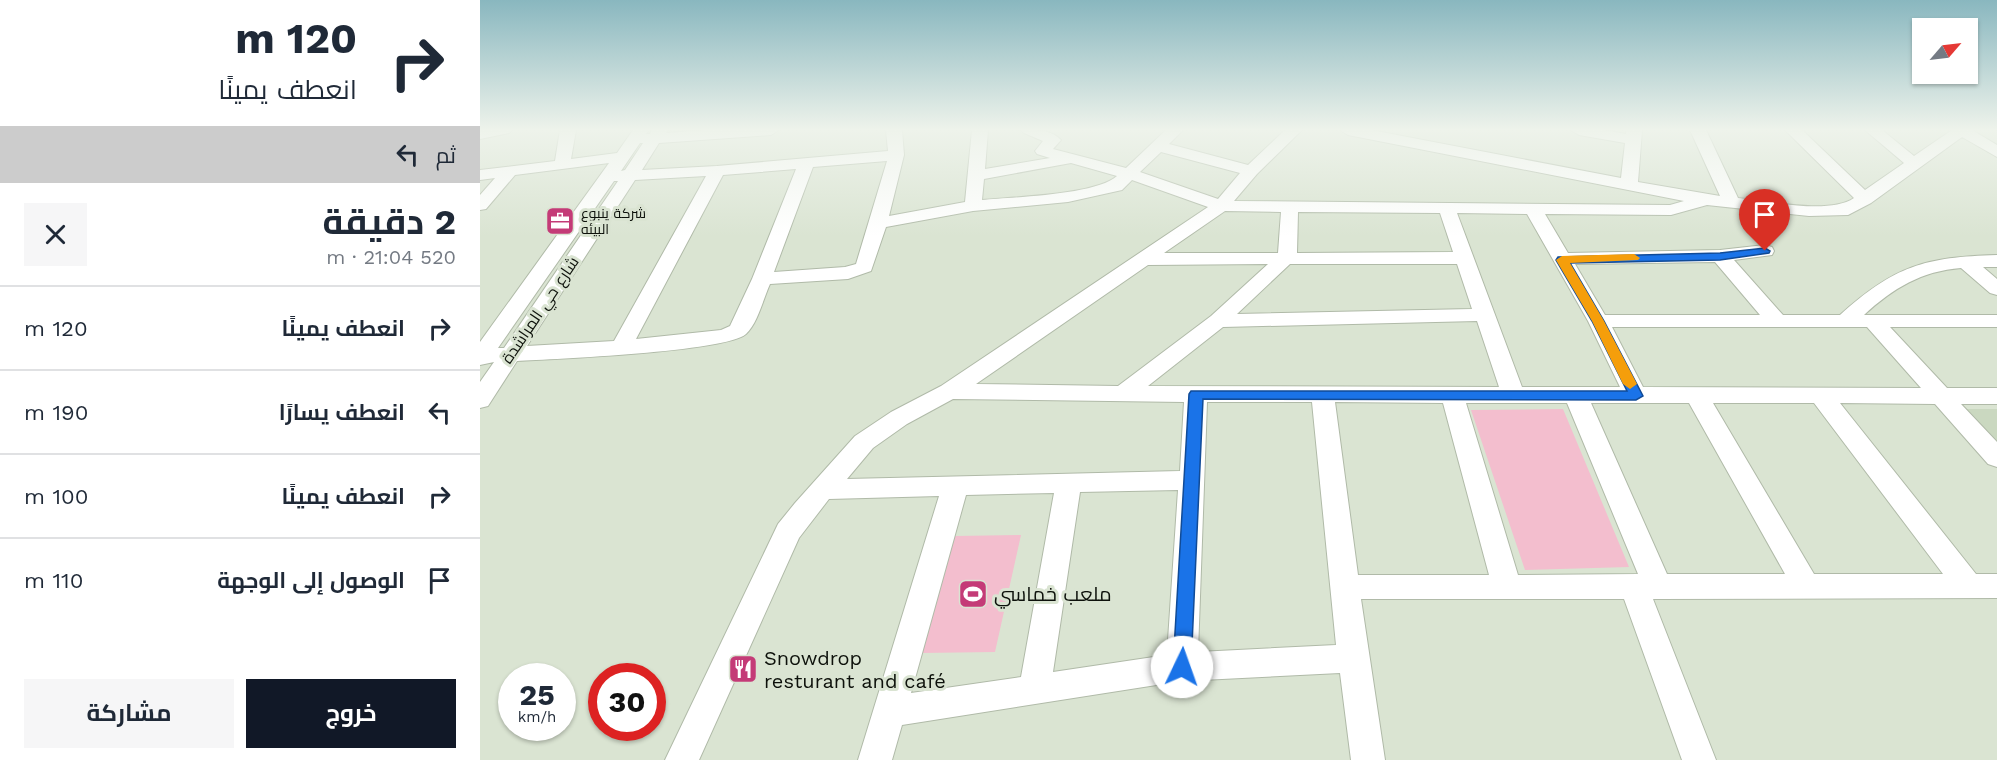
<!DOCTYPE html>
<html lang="ar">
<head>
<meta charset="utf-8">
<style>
	:root { --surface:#fff; --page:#f6f6f7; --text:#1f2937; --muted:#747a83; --line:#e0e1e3; --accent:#111827 }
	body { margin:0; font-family:"Work Sans",Cairo,sans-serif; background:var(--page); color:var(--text); direction:rtl; height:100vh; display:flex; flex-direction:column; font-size:22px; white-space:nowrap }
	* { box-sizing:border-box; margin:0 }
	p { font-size:20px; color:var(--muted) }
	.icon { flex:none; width:33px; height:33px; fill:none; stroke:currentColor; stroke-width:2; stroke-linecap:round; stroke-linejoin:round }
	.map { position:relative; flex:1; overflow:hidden; direction:ltr }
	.sheet { display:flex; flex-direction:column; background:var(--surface); width:480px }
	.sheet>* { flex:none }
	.guide { background:#fff; color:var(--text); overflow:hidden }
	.needle { width:39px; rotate:62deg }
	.tools { position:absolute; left:1432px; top:18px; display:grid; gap:12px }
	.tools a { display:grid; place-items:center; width:66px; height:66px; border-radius:0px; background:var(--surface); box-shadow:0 2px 4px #0004; font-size:30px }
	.speed { position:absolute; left:18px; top:663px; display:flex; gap:12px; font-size:30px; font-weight:700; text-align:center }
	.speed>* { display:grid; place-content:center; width:78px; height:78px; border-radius:50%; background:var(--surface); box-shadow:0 2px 4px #0004; line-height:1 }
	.speed small { font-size:15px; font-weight:400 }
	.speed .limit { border:9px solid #d22; background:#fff; color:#111 }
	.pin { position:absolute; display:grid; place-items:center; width:51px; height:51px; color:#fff; margin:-62px -26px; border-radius:50% 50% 50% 0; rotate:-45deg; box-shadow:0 0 6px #0007 }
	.pin .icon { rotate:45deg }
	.me { position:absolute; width:66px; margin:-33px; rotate:3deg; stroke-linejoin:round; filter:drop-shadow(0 0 4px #0008) }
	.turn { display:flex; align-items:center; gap:21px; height:126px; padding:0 24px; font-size:27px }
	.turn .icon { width:78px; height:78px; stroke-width:2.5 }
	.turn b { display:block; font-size:42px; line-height:51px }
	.then { display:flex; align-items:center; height:57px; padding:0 24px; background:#0003; gap:12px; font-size:22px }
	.round { display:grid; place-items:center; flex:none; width:63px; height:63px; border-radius:0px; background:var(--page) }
	.headline { display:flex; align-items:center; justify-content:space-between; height:102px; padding:0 24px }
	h1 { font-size:36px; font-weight:700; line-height:45px }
	.button { display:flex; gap:12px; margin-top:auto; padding:12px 24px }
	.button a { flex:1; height:69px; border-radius:0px; background:var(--accent); color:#fff; font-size:24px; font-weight:700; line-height:69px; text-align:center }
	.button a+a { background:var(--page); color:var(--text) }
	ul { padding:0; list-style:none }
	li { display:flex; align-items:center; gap:18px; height:84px; padding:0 24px; border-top:2px solid var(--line) }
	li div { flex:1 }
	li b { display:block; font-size:22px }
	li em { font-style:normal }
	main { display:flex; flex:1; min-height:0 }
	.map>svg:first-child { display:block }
	.built { fill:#cad8c0 }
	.green { fill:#f3bece }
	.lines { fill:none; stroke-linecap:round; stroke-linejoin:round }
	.minor-casing { stroke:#b0baa8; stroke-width:2 }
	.minor { fill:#fff; fill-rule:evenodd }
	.route { fill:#1a73e8; stroke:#114b97; stroke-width:1.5 }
	.slow { fill:#f59e0b }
	.labels { text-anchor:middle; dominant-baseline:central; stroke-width:6; stroke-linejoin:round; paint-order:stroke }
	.far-poi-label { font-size:14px; fill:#0d110b; stroke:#dae4d2; text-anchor:start }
	.street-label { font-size:16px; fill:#0d110b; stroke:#dae4d2 }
	.near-poi-label { font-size:20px; fill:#0d110b; stroke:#dae4d2; text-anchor:start }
</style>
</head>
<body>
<main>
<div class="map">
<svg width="1517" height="760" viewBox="0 0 1517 760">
	<rect width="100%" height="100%" fill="#dae4d2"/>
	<!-- built -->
	<path class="built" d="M1485,409H1517V442Z"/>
	<!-- green -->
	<path class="green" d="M1083,409L1149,567L1045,570L991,410Z
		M541,535L515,652L441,653L475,536Z"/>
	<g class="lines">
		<!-- minor casing -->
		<g class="minor-casing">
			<path id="minor" d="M0,130H32L29,133L0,139Z
				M80,130H96L91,159L137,153L153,130H169L166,134H170L172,130H188L186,133L227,130H299L291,135L179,143L162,170L237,166L408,151L406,130H422L424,155L409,216L485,202L492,130H508L505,169L570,158L557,154L555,151L563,141L544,133L541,130C555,130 571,129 581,140L573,149L646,168L686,130H703L689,144L768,165L805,130H822L777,174L754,201L1190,205L1204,201L868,135L860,130H891L1141,178L1145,143L1099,135L1091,130H1123L1146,134V130H1162L1158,182L1240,196L1210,130H1226L1258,198C1288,201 1349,215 1374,198L1305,130H1322L1385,190L1424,163L1385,130H1402L1434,156L1472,130H1492L1517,145V157L1482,137L1391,203L1368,215L1329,216L1227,205L1191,215L1065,214L1088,253L1240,250L1285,245L1292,247L1294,251L1292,255L1254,260L1303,315H1360C1414,266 1445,257 1517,255V267H1503L1517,279V295L1510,293L1481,268C1442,271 1413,288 1384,315H1517V327H1410L1467,388H1517V404H1481L1517,442V467L1508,464L1455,404L1360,403L1496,574H1517V598L1173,599L1236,760H1202L1144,599H881L905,760H871L860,673L702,681L422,725L412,760H378L459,496L349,499L319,538L219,760H185L298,524L315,503L375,436L411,412L461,386L728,207L652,180L642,190L588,202L493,211L406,227L391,271L368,279L290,284C283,299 278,323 266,334C246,352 73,359 37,361L8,406L0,408V382L14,362L0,365V342L129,163L35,175L6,209L0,210V195L15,178L0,180V170L75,161ZM160,143H163L145,170L141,171ZM681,152L760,173L738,199L660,172ZM407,161L376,264L365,267L294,272L333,167ZM591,163L637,176C616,195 533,197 502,200L504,179ZM316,169L272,279L250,326L241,330L156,339L243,175ZM226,176L134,341L47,346L155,180ZM134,181H138L24,348H18ZM745,211L801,212L798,253H684ZM818,212L960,213L973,252L817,253ZM977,213L1047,214L1108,321L1140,387H1042ZM1235,262L1280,315H1125L1095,264ZM788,264L731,316L638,386L496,384L668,265ZM810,264H977L992,309L757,314ZM997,321L1019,387L668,386L743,327ZM1132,327H1387L1441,388L1163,387ZM473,399L704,402L700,471L367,479L393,448L427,424ZM727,402H832L856,645L718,652ZM855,402L963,403L1009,575H878ZM986,403H1087L1158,574L1038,575ZM1111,403H1209L1305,574H1187ZM1233,403H1334L1463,574H1334ZM698,490L687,655L573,672L600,492ZM574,493L541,677L431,693L486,495Z"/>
		</g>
		<!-- minor -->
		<use href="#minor" class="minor"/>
	</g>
	<!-- sky -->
	<linearGradient id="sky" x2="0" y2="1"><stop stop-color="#89b7bf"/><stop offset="0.55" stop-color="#eef3eb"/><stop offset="1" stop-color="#eef3eb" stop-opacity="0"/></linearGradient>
	<rect width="1517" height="236" fill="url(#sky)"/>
	<!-- route -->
	<path class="route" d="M1285,248L1290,251L1289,253L1240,260L1090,263L1124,321L1163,396L1156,400L723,399L711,667L709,673L702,676L695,673L693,667L709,394L711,391H1147L1112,321L1076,260L1078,257L1240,253Z"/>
	<!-- slow -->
	<path class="slow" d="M1154,254L1160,258L1158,260L1090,263L1124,321L1157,384L1150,389L1143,384L1112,321L1076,260L1082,256Z"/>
	<!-- icons -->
	<defs>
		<g id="office-square" transform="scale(1.5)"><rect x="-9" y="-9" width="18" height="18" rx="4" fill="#c43b77" stroke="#dae4d2"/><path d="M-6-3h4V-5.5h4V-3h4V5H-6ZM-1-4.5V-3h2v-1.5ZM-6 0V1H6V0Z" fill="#fff"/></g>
		<g id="stadium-square" transform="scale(1.5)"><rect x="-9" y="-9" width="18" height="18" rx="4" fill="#c43b77" stroke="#dae4d2"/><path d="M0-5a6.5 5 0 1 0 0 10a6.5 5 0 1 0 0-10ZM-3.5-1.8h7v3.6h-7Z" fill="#fff"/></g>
		<g id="restaurant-square" transform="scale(1.5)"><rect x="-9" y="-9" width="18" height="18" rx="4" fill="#c43b77" stroke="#dae4d2"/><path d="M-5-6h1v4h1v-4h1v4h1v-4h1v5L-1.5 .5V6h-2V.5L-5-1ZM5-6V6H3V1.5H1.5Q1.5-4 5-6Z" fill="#fff"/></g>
	</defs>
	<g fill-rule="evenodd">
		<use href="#office-square" x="80" y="221"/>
		<use href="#stadium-square" x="493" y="594"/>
		<use href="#restaurant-square" x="263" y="669"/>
	</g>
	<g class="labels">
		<!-- far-poi labels -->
		<g class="far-poi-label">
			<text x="101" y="213">شركة ينبوع<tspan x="101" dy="16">البيئه</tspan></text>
		</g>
		<!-- street labels -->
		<g class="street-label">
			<text transform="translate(60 310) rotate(-56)">شارع حي المراشدة</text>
		</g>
		<!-- near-poi labels -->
		<g class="near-poi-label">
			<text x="514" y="594">ملعب خماسي</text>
			<text x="284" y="658">Snowdrop<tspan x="284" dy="23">resturant and café</tspan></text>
		</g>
	</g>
</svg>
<div class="tools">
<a><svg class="needle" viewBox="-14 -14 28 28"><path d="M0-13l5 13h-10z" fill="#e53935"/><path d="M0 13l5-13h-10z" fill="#747a83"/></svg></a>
</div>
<div class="speed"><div>25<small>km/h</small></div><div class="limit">30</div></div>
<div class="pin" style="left:1285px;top:251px;background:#d93025"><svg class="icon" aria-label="arrive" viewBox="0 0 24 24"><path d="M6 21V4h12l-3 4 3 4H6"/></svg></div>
<svg class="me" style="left:702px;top:667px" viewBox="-20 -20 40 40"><circle r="19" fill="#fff"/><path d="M0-13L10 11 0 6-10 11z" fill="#1a73e8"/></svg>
</div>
<section class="sheet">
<div class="guide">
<div class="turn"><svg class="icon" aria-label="right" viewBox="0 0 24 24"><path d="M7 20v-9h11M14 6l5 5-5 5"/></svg><div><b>120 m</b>انعطف يمينًا</div></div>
<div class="then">ثم<svg class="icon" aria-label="left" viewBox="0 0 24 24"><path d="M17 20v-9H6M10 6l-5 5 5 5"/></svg></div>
</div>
<div class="headline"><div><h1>2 دقيقة</h1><p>520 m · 21:04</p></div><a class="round"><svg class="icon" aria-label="close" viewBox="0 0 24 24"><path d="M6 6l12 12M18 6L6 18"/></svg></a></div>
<ul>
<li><svg class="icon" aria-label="right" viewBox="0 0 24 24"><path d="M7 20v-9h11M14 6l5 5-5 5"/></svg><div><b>انعطف يمينًا</b></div><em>120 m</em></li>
<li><svg class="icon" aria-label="left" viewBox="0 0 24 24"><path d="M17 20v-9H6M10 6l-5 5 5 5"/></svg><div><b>انعطف يسارًا</b></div><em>190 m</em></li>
<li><svg class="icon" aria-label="right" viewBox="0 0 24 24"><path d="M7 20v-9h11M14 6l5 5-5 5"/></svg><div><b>انعطف يمينًا</b></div><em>100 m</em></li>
<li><svg class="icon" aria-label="arrive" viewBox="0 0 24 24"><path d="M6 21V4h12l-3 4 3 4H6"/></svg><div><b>الوصول إلى الوجهة</b></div><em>110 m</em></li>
</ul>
<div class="button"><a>خروج</a><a>مشاركة</a></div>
</section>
</main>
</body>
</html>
